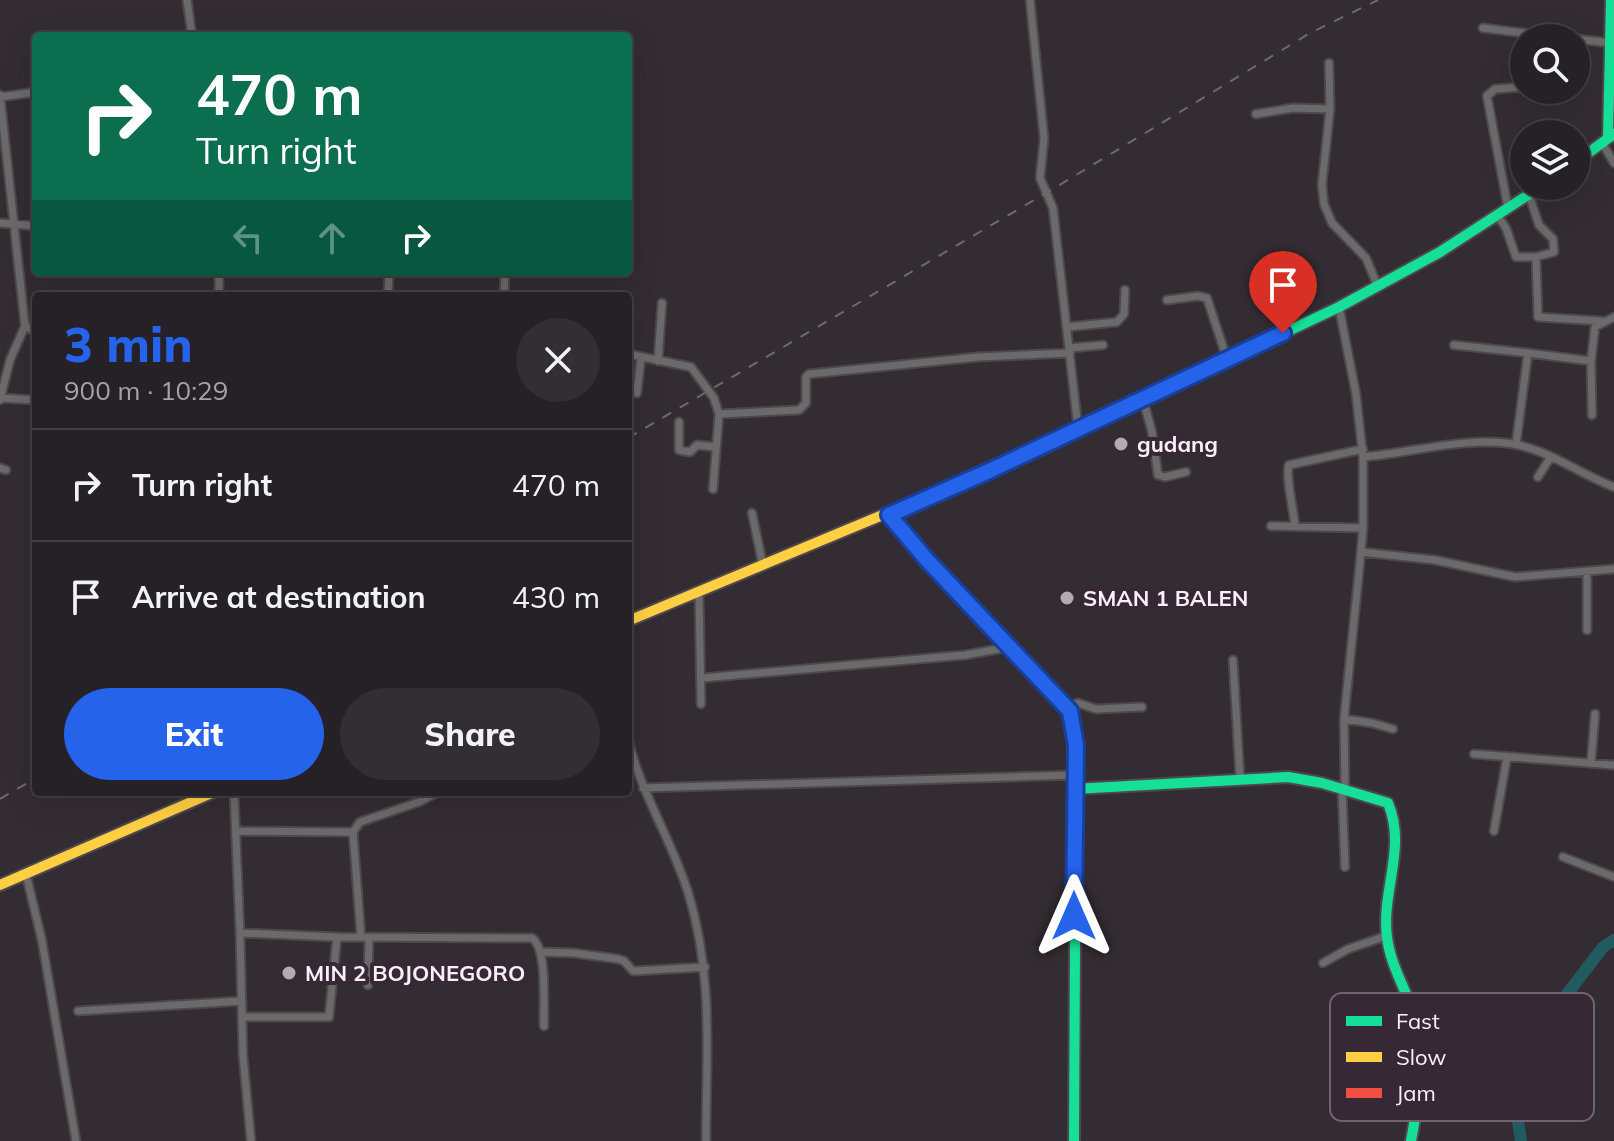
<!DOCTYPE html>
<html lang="en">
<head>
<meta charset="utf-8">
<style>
	:root { --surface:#262126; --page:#322e32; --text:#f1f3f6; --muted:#a4a3a7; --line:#423e43; --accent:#2563eb }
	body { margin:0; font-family:Mulish,sans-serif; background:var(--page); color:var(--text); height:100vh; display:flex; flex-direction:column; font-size:30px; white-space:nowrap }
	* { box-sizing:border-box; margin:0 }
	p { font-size:26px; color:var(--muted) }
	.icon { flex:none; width:44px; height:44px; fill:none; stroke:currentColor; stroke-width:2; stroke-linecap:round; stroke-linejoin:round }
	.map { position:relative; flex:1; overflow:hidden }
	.drawer { position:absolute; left:32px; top:292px; width:600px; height:504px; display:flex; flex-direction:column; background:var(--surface); border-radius:8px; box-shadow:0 8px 32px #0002,0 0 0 2px var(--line) }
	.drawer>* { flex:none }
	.banner { position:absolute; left:32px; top:32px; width:600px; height:244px; border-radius:8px; box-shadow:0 8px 32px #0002,0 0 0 2px var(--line); background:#0b6e4f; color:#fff; overflow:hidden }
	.controls { position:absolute; left:1510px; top:24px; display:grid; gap:16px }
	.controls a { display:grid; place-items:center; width:80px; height:80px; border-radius:50%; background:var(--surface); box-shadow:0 8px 32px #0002,0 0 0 2px var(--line); font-size:40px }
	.pin { position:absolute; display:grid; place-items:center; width:68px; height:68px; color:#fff; margin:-82px -34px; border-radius:50% 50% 50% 0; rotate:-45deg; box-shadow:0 0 8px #0007 }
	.pin .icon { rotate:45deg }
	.me { position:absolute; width:88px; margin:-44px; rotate:0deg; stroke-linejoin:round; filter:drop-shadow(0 0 6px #0008) }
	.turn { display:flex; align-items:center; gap:28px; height:168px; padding:0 32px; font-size:36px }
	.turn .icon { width:104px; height:104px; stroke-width:2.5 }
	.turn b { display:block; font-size:56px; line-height:68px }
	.lanes { display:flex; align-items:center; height:76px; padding:0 32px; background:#0003; justify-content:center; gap:40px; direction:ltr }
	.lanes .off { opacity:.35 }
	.round { display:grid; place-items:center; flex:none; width:84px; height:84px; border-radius:42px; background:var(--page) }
	.summary { display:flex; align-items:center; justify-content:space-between; height:136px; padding:0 32px }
	h1 { font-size:48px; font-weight:800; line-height:60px; color:var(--accent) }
	.primary-button { display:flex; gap:16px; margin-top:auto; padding:16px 32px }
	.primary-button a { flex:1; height:92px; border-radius:48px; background:var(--accent); color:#fff; font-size:32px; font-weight:800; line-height:92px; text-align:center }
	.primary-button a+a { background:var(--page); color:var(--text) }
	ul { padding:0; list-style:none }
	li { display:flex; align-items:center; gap:24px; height:112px; padding:0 32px; border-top:2px solid var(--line) }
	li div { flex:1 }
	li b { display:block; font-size:30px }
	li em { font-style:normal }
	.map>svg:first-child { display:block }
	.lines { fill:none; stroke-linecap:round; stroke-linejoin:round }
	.river { stroke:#225b5f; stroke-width:12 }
	.street-casing { stroke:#4e484d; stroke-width:11 }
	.fast-casing { stroke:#4e484d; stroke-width:14 }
	.slow-casing { stroke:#4e484d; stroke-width:14 }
	.jam-casing { stroke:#4e484d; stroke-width:14 }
	.street { stroke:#696a69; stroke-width:7 }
	.fast { stroke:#16e098; stroke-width:10 }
	.slow { stroke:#ffcf43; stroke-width:10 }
	.jam { stroke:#f24e42; stroke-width:10 }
	.rail { stroke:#6d6b6d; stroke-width:2; stroke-dasharray:10 10; stroke-linecap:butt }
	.route-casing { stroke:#184099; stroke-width:20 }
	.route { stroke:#2563eb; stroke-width:14 }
	.poi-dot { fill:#b3abb2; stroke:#362935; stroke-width:3 }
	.labels { text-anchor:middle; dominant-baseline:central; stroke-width:8; stroke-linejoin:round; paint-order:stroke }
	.poi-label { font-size:22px; font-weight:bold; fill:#f8eff7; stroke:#362935; text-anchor:start }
	.key { fill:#362935; stroke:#70646f; stroke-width:2 }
	.key-label { font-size:22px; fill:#f8eff7 }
</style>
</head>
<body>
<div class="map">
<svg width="1614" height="1141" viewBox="0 0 1614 1141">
	<rect width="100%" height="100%" fill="#332c32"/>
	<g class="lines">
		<!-- river -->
		<path class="river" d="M1521,1141L1516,1108L1517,1068L1549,1018L1603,947L1614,940"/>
		<!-- street casing -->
		<g class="street-casing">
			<path id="street" d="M187,0L192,36
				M1030,0L1044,138L1040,178L1053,208L1078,428
				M1483,28L1565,38
				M1576,39L1611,43
				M0,95L25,326
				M0,97L36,92
				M1330,109L1322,184L1324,204L1332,223L1366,258L1378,287
				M1256,114L1293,108L1330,109L1329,63
				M1602,143L1614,163
				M1529,195L1539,225L1553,239L1554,252L1536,257
				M1508,208L1487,96L1495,89L1524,87
				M1497,215L1506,228L1516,257H1536L1538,317L1601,321
				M0,223L36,226
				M219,296V272
				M388,296L389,272
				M504,296L505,272
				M1167,300L1198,296L1207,298L1227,359
				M1339,307L1356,394L1363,457C1411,453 1471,435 1518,445C1551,452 1582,475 1614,487
				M1067,327L1117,322L1124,314L1125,290
				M1454,345L1528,353
				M1069,348L1103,345
				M628,354L691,367L714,398L719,414L799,410L806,403V377L809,374L978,357L1070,353
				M658,361L662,303
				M1591,361L1592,415
				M637,393L641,358
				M0,398L36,400
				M1143,399L1152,432L1158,475L1165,477L1186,472
				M0,400L10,360L25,326L36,332
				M679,422V450L690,452L697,445L716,447
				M1516,444L1528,353L1591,361L1595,327L1614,317
				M0,468L6,470
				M1538,477L1550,458
				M713,489L719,414
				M752,513L763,566
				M1271,526L1363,528V457
				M1295,526C1294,513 1285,474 1289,465L1363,449
				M1363,528L1361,552L1435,560L1515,577L1614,569
				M699,592L701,704
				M1587,630V571
				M1233,660L1240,778
				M702,678L965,655L1009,647
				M1066,706L1078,703L1096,709L1142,707
				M1344,719L1372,723L1393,729
				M628,739C641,793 671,839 688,892C714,977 706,1054 706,1141
				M1474,754L1614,765
				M1591,763L1595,714
				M643,788L1075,775
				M1342,789L1345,867
				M1345,790L1344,719L1361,552
				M234,792L240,933L337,937L532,938C548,949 543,1006 544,1026
				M236,831L353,832L360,822L419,802L438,792
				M1494,831L1507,757
				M353,832L361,937
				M1563,857L1614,877
				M26,874L42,941L76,1141
				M240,933L243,1056L251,1141
				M541,952L574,953L618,959L624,961L633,971L705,967
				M1323,963L1348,949L1386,936
				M368,985L369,937
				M78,1011L242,1001
				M242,1017H329L337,937
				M1341,1025L1412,1012
				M1420,1081L1473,1086"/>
		</g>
		<!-- fast casing -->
		<g class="fast-casing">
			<path id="fast" d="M1608,138L1611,0
				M1576,162L1614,134
				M1257,346L1339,307L1440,252L1542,186
				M889,515L927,560L1066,706L1073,719L1076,746L1074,1141
				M1074,789L1288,777L1322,783L1388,803C1407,848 1381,891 1387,937C1390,964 1405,987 1413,1013C1426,1055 1419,1098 1411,1141"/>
		</g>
		<!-- slow casing -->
		<g class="slow-casing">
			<path id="slow" d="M628,621L945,489
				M0,885L214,792"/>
		</g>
		<!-- jam casing -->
		<g class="jam-casing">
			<path id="jam" d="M945,489L1257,346"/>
		</g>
		<!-- street -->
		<use href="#street" class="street"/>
		<!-- fast -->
		<use href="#fast" class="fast"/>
		<!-- slow -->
		<use href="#slow" class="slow"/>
		<!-- jam -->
		<use href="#jam" class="jam"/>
		<!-- rail -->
		<path class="rail" d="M628,438L1053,189L1310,33L1378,0
			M0,799L36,778"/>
	</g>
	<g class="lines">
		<!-- route casing -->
		<g class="route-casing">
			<path id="route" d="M1074,916L1076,746L1070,711L927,560L889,515L989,471L1283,333"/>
		</g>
		<!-- route -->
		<use href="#route" class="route"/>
	</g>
	<!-- markers -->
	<g class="poi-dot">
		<circle cx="1121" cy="444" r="8"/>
		<circle cx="1067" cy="598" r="8"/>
		<circle cx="289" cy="973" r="8"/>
	</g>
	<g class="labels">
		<!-- poi labels -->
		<g class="poi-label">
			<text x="1137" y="444">gudang</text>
			<text x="1083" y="598">SMAN 1 BALEN</text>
			<text x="305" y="973">MIN 2 BOJONEGORO</text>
		</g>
	</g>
	<!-- legend -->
	<rect x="1330" y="993" width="264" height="128" rx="12" class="key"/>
	<rect x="1346" y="1016" width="36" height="10" fill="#16e098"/>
	<rect x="1346" y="1052" width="36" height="10" fill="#ffcf43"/>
	<rect x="1346" y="1088" width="36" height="10" fill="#f24e42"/>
	<g class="key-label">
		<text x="1396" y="1029">Fast</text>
		<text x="1396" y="1065">Slow</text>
		<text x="1396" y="1101">Jam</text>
	</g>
</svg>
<div class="controls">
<a><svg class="icon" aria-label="search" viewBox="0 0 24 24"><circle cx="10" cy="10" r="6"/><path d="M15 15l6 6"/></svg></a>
<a><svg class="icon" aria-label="layers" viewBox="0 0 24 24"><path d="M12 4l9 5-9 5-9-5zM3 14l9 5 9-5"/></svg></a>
</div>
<div class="pin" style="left:1283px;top:333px;background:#d93025"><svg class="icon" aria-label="arrive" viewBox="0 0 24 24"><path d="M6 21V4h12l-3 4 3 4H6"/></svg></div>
<svg class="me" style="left:1074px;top:916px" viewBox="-20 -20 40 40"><path d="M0-17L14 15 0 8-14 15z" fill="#2563eb" stroke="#fff" stroke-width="4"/></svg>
<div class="banner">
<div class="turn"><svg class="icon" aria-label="right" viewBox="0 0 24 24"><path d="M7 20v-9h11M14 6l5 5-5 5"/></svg><div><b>470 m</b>Turn right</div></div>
<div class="lanes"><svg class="icon off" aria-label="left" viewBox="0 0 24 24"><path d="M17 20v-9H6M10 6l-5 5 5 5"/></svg><svg class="icon off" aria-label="ahead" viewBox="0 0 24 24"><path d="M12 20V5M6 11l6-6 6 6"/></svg><svg class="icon" aria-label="right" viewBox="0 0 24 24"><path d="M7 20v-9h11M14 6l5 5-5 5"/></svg></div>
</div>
<section class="drawer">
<div class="summary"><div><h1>3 min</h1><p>900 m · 10:29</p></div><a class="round"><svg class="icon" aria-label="close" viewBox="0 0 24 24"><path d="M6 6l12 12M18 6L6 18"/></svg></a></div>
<ul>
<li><svg class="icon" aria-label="right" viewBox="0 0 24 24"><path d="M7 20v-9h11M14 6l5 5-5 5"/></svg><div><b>Turn right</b></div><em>470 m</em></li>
<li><svg class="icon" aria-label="arrive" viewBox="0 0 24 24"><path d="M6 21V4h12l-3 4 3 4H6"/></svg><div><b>Arrive at destination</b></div><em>430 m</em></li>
</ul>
<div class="primary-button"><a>Exit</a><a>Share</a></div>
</section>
</div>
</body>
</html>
